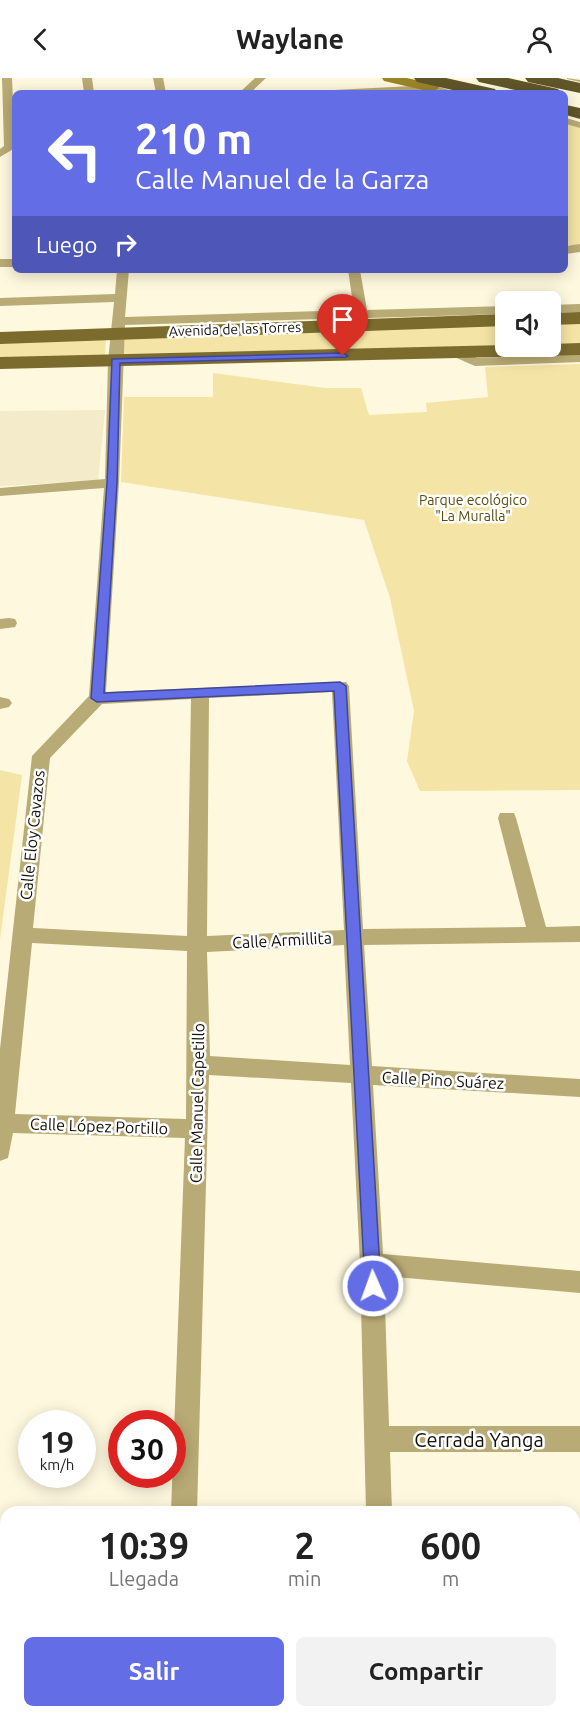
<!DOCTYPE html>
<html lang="es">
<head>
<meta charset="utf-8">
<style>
	:root { --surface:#fff; --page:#f2f2f2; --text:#222; --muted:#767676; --accent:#626de6 }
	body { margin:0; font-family:Ubuntu,sans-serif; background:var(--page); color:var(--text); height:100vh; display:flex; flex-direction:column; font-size:22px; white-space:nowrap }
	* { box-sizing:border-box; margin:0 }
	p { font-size:20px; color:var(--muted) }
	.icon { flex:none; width:33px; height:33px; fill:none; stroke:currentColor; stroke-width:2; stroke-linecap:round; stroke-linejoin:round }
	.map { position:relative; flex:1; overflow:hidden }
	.drawer { position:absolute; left:0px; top:1428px; width:580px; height:212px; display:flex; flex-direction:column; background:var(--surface); border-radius:18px 18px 0 0; box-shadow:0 3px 15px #0003 }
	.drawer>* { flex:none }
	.hud { position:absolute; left:12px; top:12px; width:556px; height:183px; border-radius:9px; box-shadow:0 3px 15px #0003; background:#626de6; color:#fff; overflow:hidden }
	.fabs { position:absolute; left:495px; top:213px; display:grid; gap:12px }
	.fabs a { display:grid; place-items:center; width:66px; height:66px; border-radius:9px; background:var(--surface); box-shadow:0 3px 15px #0003; font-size:30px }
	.speed { position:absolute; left:18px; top:1332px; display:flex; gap:12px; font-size:30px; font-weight:700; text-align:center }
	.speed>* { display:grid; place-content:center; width:78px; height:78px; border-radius:50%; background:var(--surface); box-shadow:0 3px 15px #0003; line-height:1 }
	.speed small { font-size:15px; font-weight:400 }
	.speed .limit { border:9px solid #d22; background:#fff; color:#111 }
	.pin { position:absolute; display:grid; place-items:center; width:51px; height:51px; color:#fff; margin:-62px -26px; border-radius:50% 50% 50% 0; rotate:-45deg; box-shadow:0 0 6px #0007 }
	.pin .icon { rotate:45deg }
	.me { position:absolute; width:66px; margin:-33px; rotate:358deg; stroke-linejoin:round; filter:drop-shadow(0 0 4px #0008) }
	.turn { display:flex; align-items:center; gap:21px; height:126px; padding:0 24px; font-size:27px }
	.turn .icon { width:78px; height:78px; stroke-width:2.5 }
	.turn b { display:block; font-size:42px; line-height:51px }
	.then { display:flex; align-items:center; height:57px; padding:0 24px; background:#0003; gap:12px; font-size:22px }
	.eta { display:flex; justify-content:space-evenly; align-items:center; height:102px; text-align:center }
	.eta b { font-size:36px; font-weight:700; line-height:42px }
	.cta { display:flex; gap:12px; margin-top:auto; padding:12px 24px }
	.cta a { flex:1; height:69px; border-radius:9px; background:var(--accent); color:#fff; font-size:24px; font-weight:700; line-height:69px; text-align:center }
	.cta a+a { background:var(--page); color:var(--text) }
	header { display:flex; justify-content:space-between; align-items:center; height:78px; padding:0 24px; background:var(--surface); font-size:27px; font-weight:700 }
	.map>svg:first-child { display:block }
	.built { fill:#f3ebca }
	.green { fill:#f4e4a5 }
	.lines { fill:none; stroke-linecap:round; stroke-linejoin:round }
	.lane { fill:#b9ab75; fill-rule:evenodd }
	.street { fill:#b9ab75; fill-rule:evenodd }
	.secondary { fill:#9b8529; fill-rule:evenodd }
	.primary { fill:#7b6c2e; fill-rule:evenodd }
	.highway { fill:#615628; fill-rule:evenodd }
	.route { fill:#626de6; stroke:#404796; stroke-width:1.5 }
	.labels { text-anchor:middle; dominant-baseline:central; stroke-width:5; stroke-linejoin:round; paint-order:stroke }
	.far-street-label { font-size:14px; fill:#131108; stroke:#fff }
	.far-park-label { font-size:14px; fill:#5a4c0c; stroke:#fff }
	.street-label { font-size:16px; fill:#131108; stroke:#fff }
	.near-street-label { font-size:20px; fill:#131108; stroke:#fff }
</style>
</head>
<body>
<header><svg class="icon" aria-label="back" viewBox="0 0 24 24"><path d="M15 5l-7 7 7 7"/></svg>Waylane<svg class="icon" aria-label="person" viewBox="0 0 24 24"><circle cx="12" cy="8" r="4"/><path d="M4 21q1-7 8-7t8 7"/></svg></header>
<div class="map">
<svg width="580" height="1639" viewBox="0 0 580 1639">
	<rect width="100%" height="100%" fill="#fef8de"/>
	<!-- built -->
	<path class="built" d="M105,332L98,403L0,408V333Z"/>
	<!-- green -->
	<path class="green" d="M566,46L580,49V165L578,167H566Z
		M580,244V267L551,268L550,245Z
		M505,246L506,268L122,279L124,262L129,259Z
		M101,260L106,262L105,277L0,284V263Z
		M580,286V712L420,713L407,683L414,633L390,520L364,442L121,404L124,319H213V295L325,310H361L369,337L427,334L426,325L488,319L485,289Z
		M0,692L22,697L0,861Z"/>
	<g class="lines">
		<!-- lane -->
		<path class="lane" d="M567,0L580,2V4L567,1Z"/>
		<!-- street -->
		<path class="street" d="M2,0H12L15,70L0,79V71L4,68Z
			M82,0H92L94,15H84Z
			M153,0H163L166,15H156Z
			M255,0H266L250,15H239Z
			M432,7L459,15H329L334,12Z
			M566,40L580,44V50L566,46Z
			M580,166V174L566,176V168Z
			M0,181H15V189H0Z
			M117,192H129L125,239L354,232L348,192H360L367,232L506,228V236L368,240L369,247L363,251L358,250L355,240L125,247L119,405L106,614L346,604L349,608L363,851L526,849L498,740L500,735H514L516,740L546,849L580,848V864L364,867L372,988L580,1001V1019L373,1007L383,1176L580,1193V1215L384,1198L389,1348H580V1374H390L392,1434H366L360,1186L351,1005L209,997L197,1434H171L185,1060L13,1055L8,1080L0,1083V971L32,678L89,618L104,410L0,418V410L105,401L108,283L114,224L0,228V220L115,216ZM332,614L344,852L207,858L209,620ZM191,621L187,858L33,850L50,680L102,626ZM32,865L187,873L186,1041L15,1036ZM344,867L350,987L210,978L207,874Z
			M580,226V234L550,235V227Z
			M457,271L477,280L580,276V284L475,288L452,278V272Z
			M9,540L15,541L17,545L15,549L0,551V541Z
			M0,619L9,621L12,625L9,629L0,631Z
			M0,1492L6,1493V1521L0,1520Z
			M574,1533H580V1561H574Z
			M162,1634H190V1639H162Z
			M371,1634H399V1639H371Z"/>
		<!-- secondary -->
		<path class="secondary" d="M382,0H407L437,7L439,10L432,14L384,3Z"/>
		<!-- primary -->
		<path class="primary" d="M580,234V246L550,247V235Z
			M506,236V248L0,266V254Z
			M580,265V277L0,291V279L506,267L550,268V266Z"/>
		<!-- highway -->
		<path class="highway" d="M414,0H446L495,11L498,15H466L417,4Z
			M476,0H508L558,11L561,15H529L479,4Z
			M525,0H558L580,5V15L528,4Z
			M566,27L580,30V41L566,37Z"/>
	</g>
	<!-- route -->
	<path class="route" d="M343,275L348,278L346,279L120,285L117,405L104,615L340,604L346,608L381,1208L379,1214L373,1216L367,1214L365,1208L334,613L97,624L91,620L107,405L112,281Z"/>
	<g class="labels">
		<!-- far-street labels -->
		<g class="far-street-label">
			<text transform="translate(235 251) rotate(-2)">Avenida de las Torres</text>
		</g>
		<!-- far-park labels -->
		<g class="far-park-label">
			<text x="473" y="422">Parque ecológico<tspan x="473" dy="16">"La Muralla"</tspan></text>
		</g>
		<!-- street labels -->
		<g class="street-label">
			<text transform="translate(32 757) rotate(-84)">Calle Eloy Cavazos</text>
			<text transform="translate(282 862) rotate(-3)">Calle Armillita</text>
			<text transform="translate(443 1002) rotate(3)">Calle Pino Suárez</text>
			<text transform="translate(197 1025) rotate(-89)">Calle Manuel Capetillo</text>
			<text transform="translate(99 1048) rotate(2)">Calle López Portillo</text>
		</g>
		<!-- near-street labels -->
		<g class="near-street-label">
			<text x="479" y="1361">Cerrada Yanga</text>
		</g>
	</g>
</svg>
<div class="fabs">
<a><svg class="icon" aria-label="sound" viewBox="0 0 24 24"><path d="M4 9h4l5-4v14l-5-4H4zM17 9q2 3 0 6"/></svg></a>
</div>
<div class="speed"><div>19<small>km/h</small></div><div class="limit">30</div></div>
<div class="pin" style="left:343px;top:278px;background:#d93025"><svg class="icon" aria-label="arrive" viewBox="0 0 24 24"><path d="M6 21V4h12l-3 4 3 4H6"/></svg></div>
<svg class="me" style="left:373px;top:1208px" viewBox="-20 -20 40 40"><circle r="17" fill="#626de6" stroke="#fff" stroke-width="3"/><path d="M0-11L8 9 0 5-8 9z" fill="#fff"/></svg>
<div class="hud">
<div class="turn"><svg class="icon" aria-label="left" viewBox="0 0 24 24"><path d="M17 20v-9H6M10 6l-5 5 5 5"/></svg><div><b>210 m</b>Calle Manuel de la Garza</div></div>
<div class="then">Luego<svg class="icon" aria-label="right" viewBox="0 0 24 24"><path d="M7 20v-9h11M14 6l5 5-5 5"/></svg></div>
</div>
<section class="drawer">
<div class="eta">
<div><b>10:39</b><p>Llegada</p></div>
<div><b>2</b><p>min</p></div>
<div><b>600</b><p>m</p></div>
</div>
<div class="cta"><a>Salir</a><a>Compartir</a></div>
</section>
</div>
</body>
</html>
